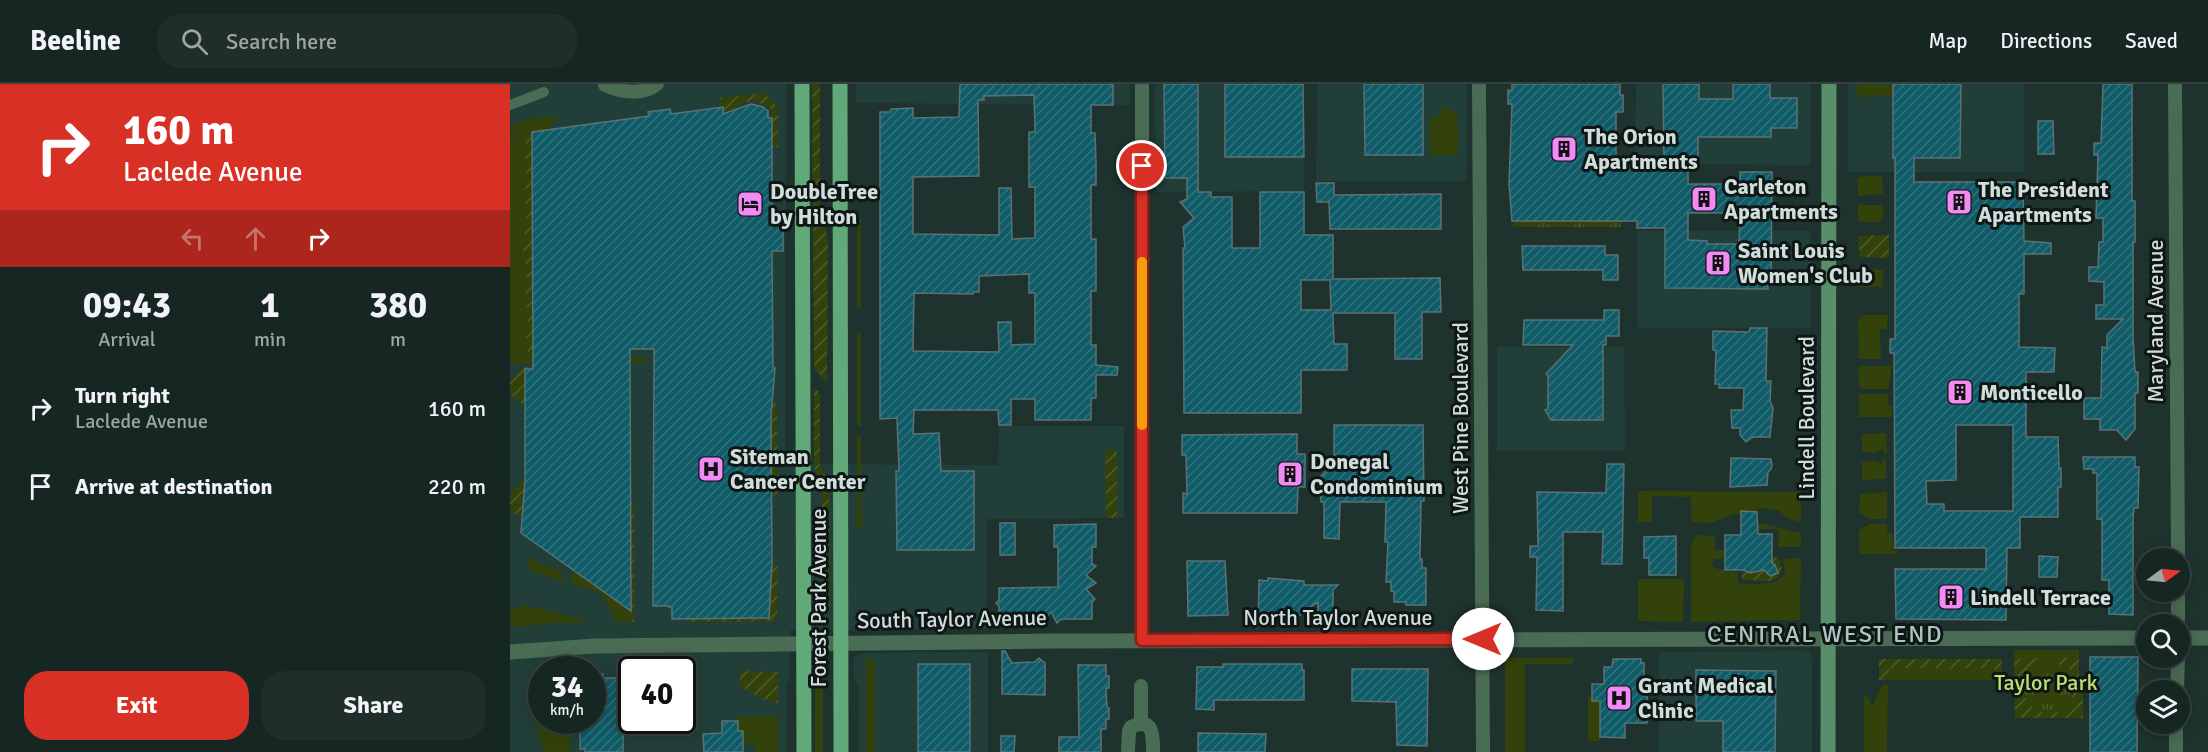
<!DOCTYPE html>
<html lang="en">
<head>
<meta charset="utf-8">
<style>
	:root { --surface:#162622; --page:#1f2e2a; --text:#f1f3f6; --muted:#9ea5a5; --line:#354340; --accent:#d93025 }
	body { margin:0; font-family:Signika,sans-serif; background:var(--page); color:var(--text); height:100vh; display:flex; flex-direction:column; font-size:22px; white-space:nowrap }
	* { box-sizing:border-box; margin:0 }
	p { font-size:20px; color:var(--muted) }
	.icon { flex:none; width:33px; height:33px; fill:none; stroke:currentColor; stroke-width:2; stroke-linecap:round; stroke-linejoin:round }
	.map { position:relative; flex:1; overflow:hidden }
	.side { display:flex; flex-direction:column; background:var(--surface); width:510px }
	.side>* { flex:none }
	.top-card { background:#d93025; color:#fff; overflow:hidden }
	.needle { width:39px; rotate:75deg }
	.controls { position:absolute; left:1626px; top:464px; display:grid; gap:12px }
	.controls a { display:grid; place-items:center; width:54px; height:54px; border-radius:50%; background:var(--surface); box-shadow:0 3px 15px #0003,0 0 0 2px var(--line); font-size:30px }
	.speed { position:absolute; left:18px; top:572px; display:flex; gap:12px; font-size:30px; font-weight:700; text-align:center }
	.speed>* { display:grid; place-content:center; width:78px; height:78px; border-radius:50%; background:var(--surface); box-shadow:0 3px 15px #0003,0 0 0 2px var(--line); line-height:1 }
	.speed small { font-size:15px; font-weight:400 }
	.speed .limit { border:3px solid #111; border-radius:9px; background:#fff; color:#111 }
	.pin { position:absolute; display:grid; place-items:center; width:51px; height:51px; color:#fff; margin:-26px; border:3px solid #fff; border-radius:50%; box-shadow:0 2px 6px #0007 }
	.me { position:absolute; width:66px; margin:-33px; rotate:270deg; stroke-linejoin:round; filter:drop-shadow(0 0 4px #0008) }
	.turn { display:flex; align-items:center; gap:21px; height:126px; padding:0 24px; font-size:27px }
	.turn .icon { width:78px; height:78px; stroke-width:2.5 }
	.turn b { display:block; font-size:42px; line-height:51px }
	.lanes { display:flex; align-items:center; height:57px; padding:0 24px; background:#0003; justify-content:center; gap:30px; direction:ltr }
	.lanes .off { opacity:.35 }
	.eta { display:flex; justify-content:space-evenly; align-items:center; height:102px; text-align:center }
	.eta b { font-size:36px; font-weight:800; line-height:42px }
	.action { display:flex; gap:12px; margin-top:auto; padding:12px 24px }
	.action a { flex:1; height:69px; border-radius:24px; background:var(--accent); color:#fff; font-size:24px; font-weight:800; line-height:69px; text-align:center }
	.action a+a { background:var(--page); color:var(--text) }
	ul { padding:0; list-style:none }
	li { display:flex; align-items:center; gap:18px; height:78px; padding:0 24px }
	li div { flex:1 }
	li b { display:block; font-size:22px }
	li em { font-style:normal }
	header { display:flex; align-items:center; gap:36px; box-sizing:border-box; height:84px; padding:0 30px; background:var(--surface); border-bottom:2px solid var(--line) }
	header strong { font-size:28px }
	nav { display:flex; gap:33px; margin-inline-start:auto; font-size:21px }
	.search { width:420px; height:54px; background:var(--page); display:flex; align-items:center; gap:15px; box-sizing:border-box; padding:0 21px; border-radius:24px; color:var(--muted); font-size:22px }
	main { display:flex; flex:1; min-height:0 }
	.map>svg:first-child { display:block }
	.built { fill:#223e39; fill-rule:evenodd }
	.grass { fill:#32420a }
	.park { fill:url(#park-tufts) }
	.garden { fill:url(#garden-furrows) }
	.building { fill:url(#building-hatch); stroke:#5b7175; stroke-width:1.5; fill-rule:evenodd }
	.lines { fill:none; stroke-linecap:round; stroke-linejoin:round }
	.pedestrian { stroke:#4a6b54; stroke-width:10 }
	.minor { stroke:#4a6b54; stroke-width:14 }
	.tertiary { stroke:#4a6b54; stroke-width:15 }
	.secondary { stroke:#588e69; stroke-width:15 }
	.primary { stroke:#62a979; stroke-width:15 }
	.route-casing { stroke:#8d1f18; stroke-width:15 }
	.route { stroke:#d93025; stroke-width:10 }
	.slow { stroke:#f59e0b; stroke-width:10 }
	.labels { text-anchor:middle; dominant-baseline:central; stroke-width:6; stroke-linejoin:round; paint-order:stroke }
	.poi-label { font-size:22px; font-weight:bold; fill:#d1dddb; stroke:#0f1716; text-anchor:start }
	.street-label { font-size:22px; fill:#d1dddb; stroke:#0f1716 }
	.park-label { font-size:22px; fill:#bce26e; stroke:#0f1716 }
	.neighbourhood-label { font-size:24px; letter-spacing:1.5px; fill:#aec6c1; stroke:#0f1716 }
</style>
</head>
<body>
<header>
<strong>Beeline</strong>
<div class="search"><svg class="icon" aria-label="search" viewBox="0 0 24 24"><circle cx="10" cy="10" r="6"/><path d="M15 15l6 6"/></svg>Search here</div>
<nav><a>Map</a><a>Directions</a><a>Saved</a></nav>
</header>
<main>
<section class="side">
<div class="top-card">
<div class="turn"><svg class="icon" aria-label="right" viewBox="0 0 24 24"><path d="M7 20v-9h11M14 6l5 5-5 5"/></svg><div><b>160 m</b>Laclede Avenue</div></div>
<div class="lanes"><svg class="icon off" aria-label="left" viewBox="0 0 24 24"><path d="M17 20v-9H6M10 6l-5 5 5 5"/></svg><svg class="icon off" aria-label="ahead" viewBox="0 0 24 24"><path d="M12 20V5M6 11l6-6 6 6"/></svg><svg class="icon" aria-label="right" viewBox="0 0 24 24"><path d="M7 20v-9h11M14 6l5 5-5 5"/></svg></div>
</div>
<div class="eta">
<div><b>09:43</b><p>Arrival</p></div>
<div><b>1</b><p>min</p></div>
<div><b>380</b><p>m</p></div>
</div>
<ul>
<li><svg class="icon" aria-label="right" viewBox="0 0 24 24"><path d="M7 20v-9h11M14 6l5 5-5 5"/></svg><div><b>Turn right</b><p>Laclede Avenue</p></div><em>160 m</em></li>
<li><svg class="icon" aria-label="arrive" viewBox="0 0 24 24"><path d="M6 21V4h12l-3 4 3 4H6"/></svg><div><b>Arrive at destination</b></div><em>220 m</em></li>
</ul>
<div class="action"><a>Exit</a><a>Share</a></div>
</section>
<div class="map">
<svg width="1698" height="668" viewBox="0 0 1698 668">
	<defs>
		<pattern id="park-tufts" width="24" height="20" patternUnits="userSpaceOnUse" patternTransform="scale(1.5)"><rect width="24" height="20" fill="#32420a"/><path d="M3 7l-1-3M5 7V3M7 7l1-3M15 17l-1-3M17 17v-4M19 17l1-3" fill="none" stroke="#4f5d2d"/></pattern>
		<pattern id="garden-furrows" width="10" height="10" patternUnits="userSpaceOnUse" patternTransform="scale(1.5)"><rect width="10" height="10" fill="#32420a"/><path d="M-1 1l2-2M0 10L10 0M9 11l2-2" fill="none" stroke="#4f5d2d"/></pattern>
		<pattern id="building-hatch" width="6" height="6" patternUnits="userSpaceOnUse" patternTransform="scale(1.5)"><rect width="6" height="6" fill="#0f5c68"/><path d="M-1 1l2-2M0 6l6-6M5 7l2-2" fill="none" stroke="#31737d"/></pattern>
	</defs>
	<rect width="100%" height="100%" fill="#1e322e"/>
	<!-- built -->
	<path class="built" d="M0,0H276L275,380L488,381L489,342H614V434L477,435L476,545L280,546V593L276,603V668H0ZM32,585H82V636H32ZM122,585H172V636H122Z
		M346,0H620V21L346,19Z
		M645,0H793L794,107L646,108Z
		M807,0H957L956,97H806Z
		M1126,0H1300V81L1125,80Z
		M1338,0H1514V88H1338Z
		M1127,147H1300L1301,244H1128Z
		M987,263H1114L1115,367H987Z
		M1294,567L1300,569L1302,576V668H1149V568Z
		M478,568V668H348V602L344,594L343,576L345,572L354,569Z"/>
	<!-- grass -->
	<path class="grass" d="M1347,0H1383V12L1347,13Z
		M929,24H941L943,29L948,31V71H920V34L930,32L931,28Z
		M48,32L38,46L18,50L14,72L17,81L14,111L17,130L13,166L17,190L15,216L18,226V239L15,249L18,271L49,273H137V278L12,280L0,278V53L4,52L5,47H1L0,42L17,35Z
		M1358,92H1372L1373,110L1348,112V93Z
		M1348,119L1352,121H1371L1374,126L1371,138H1348Z
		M347,136H351V224H347Z
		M1358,185L1373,186L1372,201L1375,203H1349V188Z
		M1354,231H1378L1377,245H1370L1371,275H1349L1348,236Z
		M347,249H351V342H347Z
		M1348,282H1382L1378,305H1351L1349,301Z
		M1349,310H1378V322H1382V333H1349Z
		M1376,349L1377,370H1374L1372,365L1366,369L1352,368V350Z
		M351,351L352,445L347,443V353Z
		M1373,375H1376V395L1352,396V378L1366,376L1371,380Z
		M1128,407L1291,408V438L1278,435L1268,426L1249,424L1247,428L1232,427L1231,430H1224L1197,440L1181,437V413L1142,412V438H1128Z
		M1377,408V435H1359L1349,429L1350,410Z
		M1247,440C1264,440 1274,447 1291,449V463H1268L1269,448L1265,445H1247Z
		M1359,440H1377V449L1383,450L1384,466L1387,467V470H1349V446Z
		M1189,451L1205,452L1204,466H1215V474L1204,475L1201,482L1208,485L1215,486V488H1228V500C1244,499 1266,504 1275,489L1273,475L1291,474L1290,536L1181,538V461L1185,452Z
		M21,474L33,481L51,487L55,498L21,487L17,477Z
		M67,489L121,527V538H105L95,516L89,508L62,500L60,491Z
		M1128,495H1174L1173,538L1128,537Z
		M12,521L65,533L73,536L74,539H40L0,544V528Z
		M995,574H1064L1062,580H1015V668H995Z
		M356,575H365L364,668H356Z
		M1378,584H1485V596H1378Z
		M313,593V668H305V594Z
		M1378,600L1377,668H1354V610L1358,613L1362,622L1372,601Z
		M31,604L32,636H60V668H34L25,636L23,612Z
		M1078,611H1082V617H1090V657H1078Z
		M230,632L268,633V668H245V659H233V647H228V633Z"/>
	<!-- park -->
	<path class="park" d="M1003,137H1111V143H1003Z
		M1504,566H1569V601L1573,602V634H1505Z"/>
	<!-- garden -->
	<path class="garden" d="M302,0H310V117L318,157L317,298L305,286L304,281Z
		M254,9L268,24V63H262V27C252,15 237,15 225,23L224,34H213V23H211L210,14Z
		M22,48L23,274H19L15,249L18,239V227L15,216L17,190L13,166L17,130L14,111L17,81L14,66L18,50Z
		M1379,151V174L1350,173L1348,152Z
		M95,281V286L15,285V322L0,310V296L15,283Z
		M304,305L308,306L310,312V381L319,400L320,528H312V402L304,383Z
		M262,318L267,320V410L262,412Z
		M595,366H607V434H596Z
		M15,396L12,433L3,429L0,421V409Z
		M121,418L124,421V538H121Z
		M1262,473H1267C1272,480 1273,487 1269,493L1262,497L1232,496V486L1240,489L1246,485H1254L1260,492Z
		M262,479L268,482L267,531L265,537L179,538V535L258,534Z
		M1569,573V601L1573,602V634H1505L1504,575L1531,574V579L1516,586L1518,589L1513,601H1511V606L1513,607C1518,628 1540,637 1556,623C1560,618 1562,611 1566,607L1560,586L1546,579V574Z
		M1369,575H1492L1491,596H1485V584H1379L1378,596H1369Z
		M230,587L268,588V619C260,618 236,609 232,602C229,598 230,592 230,587Z"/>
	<!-- building -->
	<path class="building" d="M450,0H603V21H581V49H585L586,79V101H581V155H586V207H581V261H586V281L608,283L607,291H586V314H581V336H525V315H501V341H489L488,326H404L403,350L429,349L431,387H464V466H387L386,387H389L387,334L370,335V28H380L381,25L403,24V34L449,33ZM524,11L525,48H519V103H525V154L502,155L501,104H489V151L403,150V93L469,92L468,16H474V12ZM519,190V209H525V260L501,261V238H488L489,268L403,267L404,209L463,210V208H469V192Z
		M654,0H688V108H701V113H722V164H750V108H794V151H823V195L930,194L931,228H912V275H885V229H823L824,260H837V286H791V329H674L673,164H675L673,143L684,134L670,118L677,115V94H655ZM791,196H820L821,226H791Z
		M715,0H793L794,73H715Z
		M854,0H913V71H855Z
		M1002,0H1110V11H1113V28H1106V82H1154L1153,0H1189V15H1223V0H1260V14H1287V44H1261V53H1188V75H1178V100H1230V88H1262L1261,196H1257L1258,205L1155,204V144H1127V137H1002L999,100L1002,20H998V6L1002,7ZM1178,129H1230L1229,160H1197V157L1178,156Z
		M1383,0H1451L1450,74H1404V98H1513L1514,157L1541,159V170H1514V210H1509V263L1545,264L1544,288H1516V353H1548L1549,384H1551V403H1548V433H1510V464H1497L1496,536L1386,535L1385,485H1476V464H1385L1384,269H1380V255H1385V74H1383ZM1446,341H1503V427H1434V420H1417L1416,397L1446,396Z
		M1593,0H1622V117H1625V158H1623V252L1625,288H1628V309H1625V345L1616,356L1607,346H1590V335H1574V314H1591L1592,263L1597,264V251L1613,235H1586V221H1594V198L1579,197V183H1588L1589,158H1593V134H1586L1588,71H1584V59H1591Z
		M241,20L253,23L258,27V34H262V131H273V167H262L263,284H265L261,331L262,479L259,534L162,535V524L159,523V522H143L144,265H120L121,527L11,449L15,396V285H23L22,48L139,32L138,28L160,25L161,30L213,23V30Z
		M1528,37H1543L1544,70H1528Z
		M806,99H824V111L931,110V145H820L819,118H807Z
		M1012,162H1095V171H1108V196H1093V186H1013Z
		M1094,226H1109V252H1096V261H1093V336H1041L1035,326L1038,325V292L1036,290L1063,261H1013L1014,236H1094Z
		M1240,244H1257L1256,297H1261L1260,317L1263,324L1260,353H1243L1236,358L1230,351V344H1222L1221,326H1233L1234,304H1209V300H1205L1206,266H1203V247L1239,248Z
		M824,341H913L914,417H911L910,475H912V484H916V521H896V518H884V507H881V498H876L878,458H875L876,418H830L829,455L814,454V418H811L810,403H800L824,379Z
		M787,350V370H795V403H788L787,429H673V409L677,410L676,371H672V351Z
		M1573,373H1625V383H1629L1628,424H1624L1623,435V531L1599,530V496H1592V435H1587V389H1583V385H1574Z
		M1221,374L1261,375L1262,381L1261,385L1258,388L1257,401L1220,403Z
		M1097,380H1114L1112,480H1092L1093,448H1053V527L1026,526L1027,473H1020V462H1028L1027,408L1096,409Z
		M1231,427L1247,428L1248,450H1262V479L1265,481L1268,489L1260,492L1254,486L1240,489L1234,486H1215V451H1231Z
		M490,439H505V471H490Z
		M586,440V463H582V480L586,482L576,491L586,499L576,505L585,515L582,518V535H551L547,539L541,528L534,536H514L508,528L504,535H489V522L486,519L489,516V504L548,503V463H544V441Z
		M1166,452V491H1139V474H1134V453Z
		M1529,472L1548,473L1547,493H1529Z
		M677,477H715L718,531L678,532Z
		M758,494L794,497V501H828L823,506V531H808V518L789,532H784L782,530H758L748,543L749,496L758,497Z
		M492,567H495L502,579L525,578L529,574L535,579V611L492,610Z
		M1580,573H1628L1627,668H1580Z
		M1103,575H1131V579H1134V597L1137,598V639H1115V654L1090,653V617H1082V600H1094V583H1102Z
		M408,580H460V668H408Z
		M713,580H792V586H794V616H704V626L686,625L687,583H713Z
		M568,581H596V592H599V604H596L597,623L599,624V635H596V645H591V668H549V653H569Z
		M842,585H918L917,662L887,661L886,618L842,617Z
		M1186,586L1266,587L1265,668H1213V637H1186Z
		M82,590H93V594H114L113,668H75V665H70V636H82Z
		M212,637H228V647H233V668H194L193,650L212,649Z
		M688,649L756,650L755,668H688Z
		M491,652H505L504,668H491Z"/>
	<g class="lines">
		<!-- pedestrian -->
		<path class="pedestrian" d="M0,21L34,8"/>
		<!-- minor -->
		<path class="minor" d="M632,0V556
			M969,0L973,668
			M1665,0L1668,474
			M95,1C111,8 133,12 147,0
			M1668,507V540
			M631,602V640
			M1667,606L1668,573
			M618,668L619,647L621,643C644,632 643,653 643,668
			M1666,668V639"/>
		<!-- tertiary -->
		<path class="tertiary" d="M1670,554H1698
			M0,568L85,562L544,557L1636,554"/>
		<!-- secondary -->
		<path class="secondary" d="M1318,668L1319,0"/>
		<!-- primary -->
		<path class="primary" d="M292,0L294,668
			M330,0L331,668"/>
	</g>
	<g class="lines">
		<!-- route casing -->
		<g class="route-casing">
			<path id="route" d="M632,82V556L973,555"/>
		</g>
		<!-- route -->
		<use href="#route" class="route"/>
		<!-- slow -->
		<path class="slow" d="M632,178V341"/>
	</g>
	<!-- icons -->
	<defs>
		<g id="building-square" transform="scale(1.35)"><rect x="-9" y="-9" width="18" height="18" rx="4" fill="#f18af4" stroke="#0f1716"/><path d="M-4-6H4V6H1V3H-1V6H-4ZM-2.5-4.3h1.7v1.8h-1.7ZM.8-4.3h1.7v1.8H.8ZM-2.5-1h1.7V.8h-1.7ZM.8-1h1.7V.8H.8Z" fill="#111"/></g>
		<g id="hotel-square" transform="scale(1.35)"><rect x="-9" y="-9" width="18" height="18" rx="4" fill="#f18af4" stroke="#0f1716"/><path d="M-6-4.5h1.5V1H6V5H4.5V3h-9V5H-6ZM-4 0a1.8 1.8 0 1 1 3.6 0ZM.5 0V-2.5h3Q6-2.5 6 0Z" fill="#111"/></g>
		<g id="hospital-square" transform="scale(1.35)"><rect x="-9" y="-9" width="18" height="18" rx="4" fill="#f18af4" stroke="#0f1716"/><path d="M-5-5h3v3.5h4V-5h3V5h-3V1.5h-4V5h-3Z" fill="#111"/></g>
	</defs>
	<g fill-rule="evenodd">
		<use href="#building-square" x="1054" y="65"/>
		<use href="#building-square" x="1194" y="115"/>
		<use href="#building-square" x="1449" y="118"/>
		<use href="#hotel-square" x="240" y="120"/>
		<use href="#building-square" x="1208" y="179"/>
		<use href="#building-square" x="1450" y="308"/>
		<use href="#hospital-square" x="201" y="385"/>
		<use href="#building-square" x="780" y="390"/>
		<use href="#building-square" x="1441" y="513"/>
		<use href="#hospital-square" x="1109" y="614"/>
	</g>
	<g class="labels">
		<!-- poi labels -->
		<g class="poi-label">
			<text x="1074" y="52">The Orion<tspan x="1074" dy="25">Apartments</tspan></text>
			<text x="1214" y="102">Carleton<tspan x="1214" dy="25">Apartments</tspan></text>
			<text x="1468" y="105">The President<tspan x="1468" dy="25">Apartments</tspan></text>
			<text x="260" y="107">DoubleTree<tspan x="260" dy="25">by Hilton</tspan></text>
			<text x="1228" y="166">Saint Louis<tspan x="1228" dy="25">Women's Club</tspan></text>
			<text x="1470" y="308">Monticello</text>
			<text x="220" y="372">Siteman<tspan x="220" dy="25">Cancer Center</tspan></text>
			<text x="800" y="377">Donegal<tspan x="800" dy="25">Condominium</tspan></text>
			<text x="1460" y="513">Lindell Terrace</text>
			<text x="1128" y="601">Grant Medical<tspan x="1128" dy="25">Clinic</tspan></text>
		</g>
		<!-- street labels -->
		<g class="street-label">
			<text transform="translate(1645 237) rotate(-90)">Maryland Avenue</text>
			<text transform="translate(950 334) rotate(-90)">West Pine Boulevard</text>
			<text transform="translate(1296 334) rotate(-90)">Lindell Boulevard</text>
			<text transform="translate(308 514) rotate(-90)">Forest Park Avenue</text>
			<text x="828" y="533">North Taylor Avenue</text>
			<text transform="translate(442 535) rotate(-1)">South Taylor Avenue</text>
		</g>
		<!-- park labels -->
		<g class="park-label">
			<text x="1536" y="598">Taylor Park</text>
		</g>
		<!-- neighbourhood labels -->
		<g class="neighbourhood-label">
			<text x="1315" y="550">CENTRAL WEST END</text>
		</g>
	</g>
</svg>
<div class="controls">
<a><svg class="needle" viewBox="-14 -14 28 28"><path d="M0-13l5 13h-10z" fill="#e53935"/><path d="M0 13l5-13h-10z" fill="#9ea5a5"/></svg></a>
<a><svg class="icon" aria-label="search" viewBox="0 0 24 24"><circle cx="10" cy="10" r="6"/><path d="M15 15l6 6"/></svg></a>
<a><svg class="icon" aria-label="layers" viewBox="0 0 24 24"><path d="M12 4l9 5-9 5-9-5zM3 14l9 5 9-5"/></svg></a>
</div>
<div class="speed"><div>34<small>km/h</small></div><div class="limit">40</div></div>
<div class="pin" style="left:632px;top:82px;background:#d93025"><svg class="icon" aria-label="arrive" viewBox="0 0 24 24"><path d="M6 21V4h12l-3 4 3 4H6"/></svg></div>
<svg class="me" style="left:973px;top:555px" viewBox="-20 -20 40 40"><circle r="19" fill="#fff"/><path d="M0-13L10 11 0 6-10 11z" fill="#d93025"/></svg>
</div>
</main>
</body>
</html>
